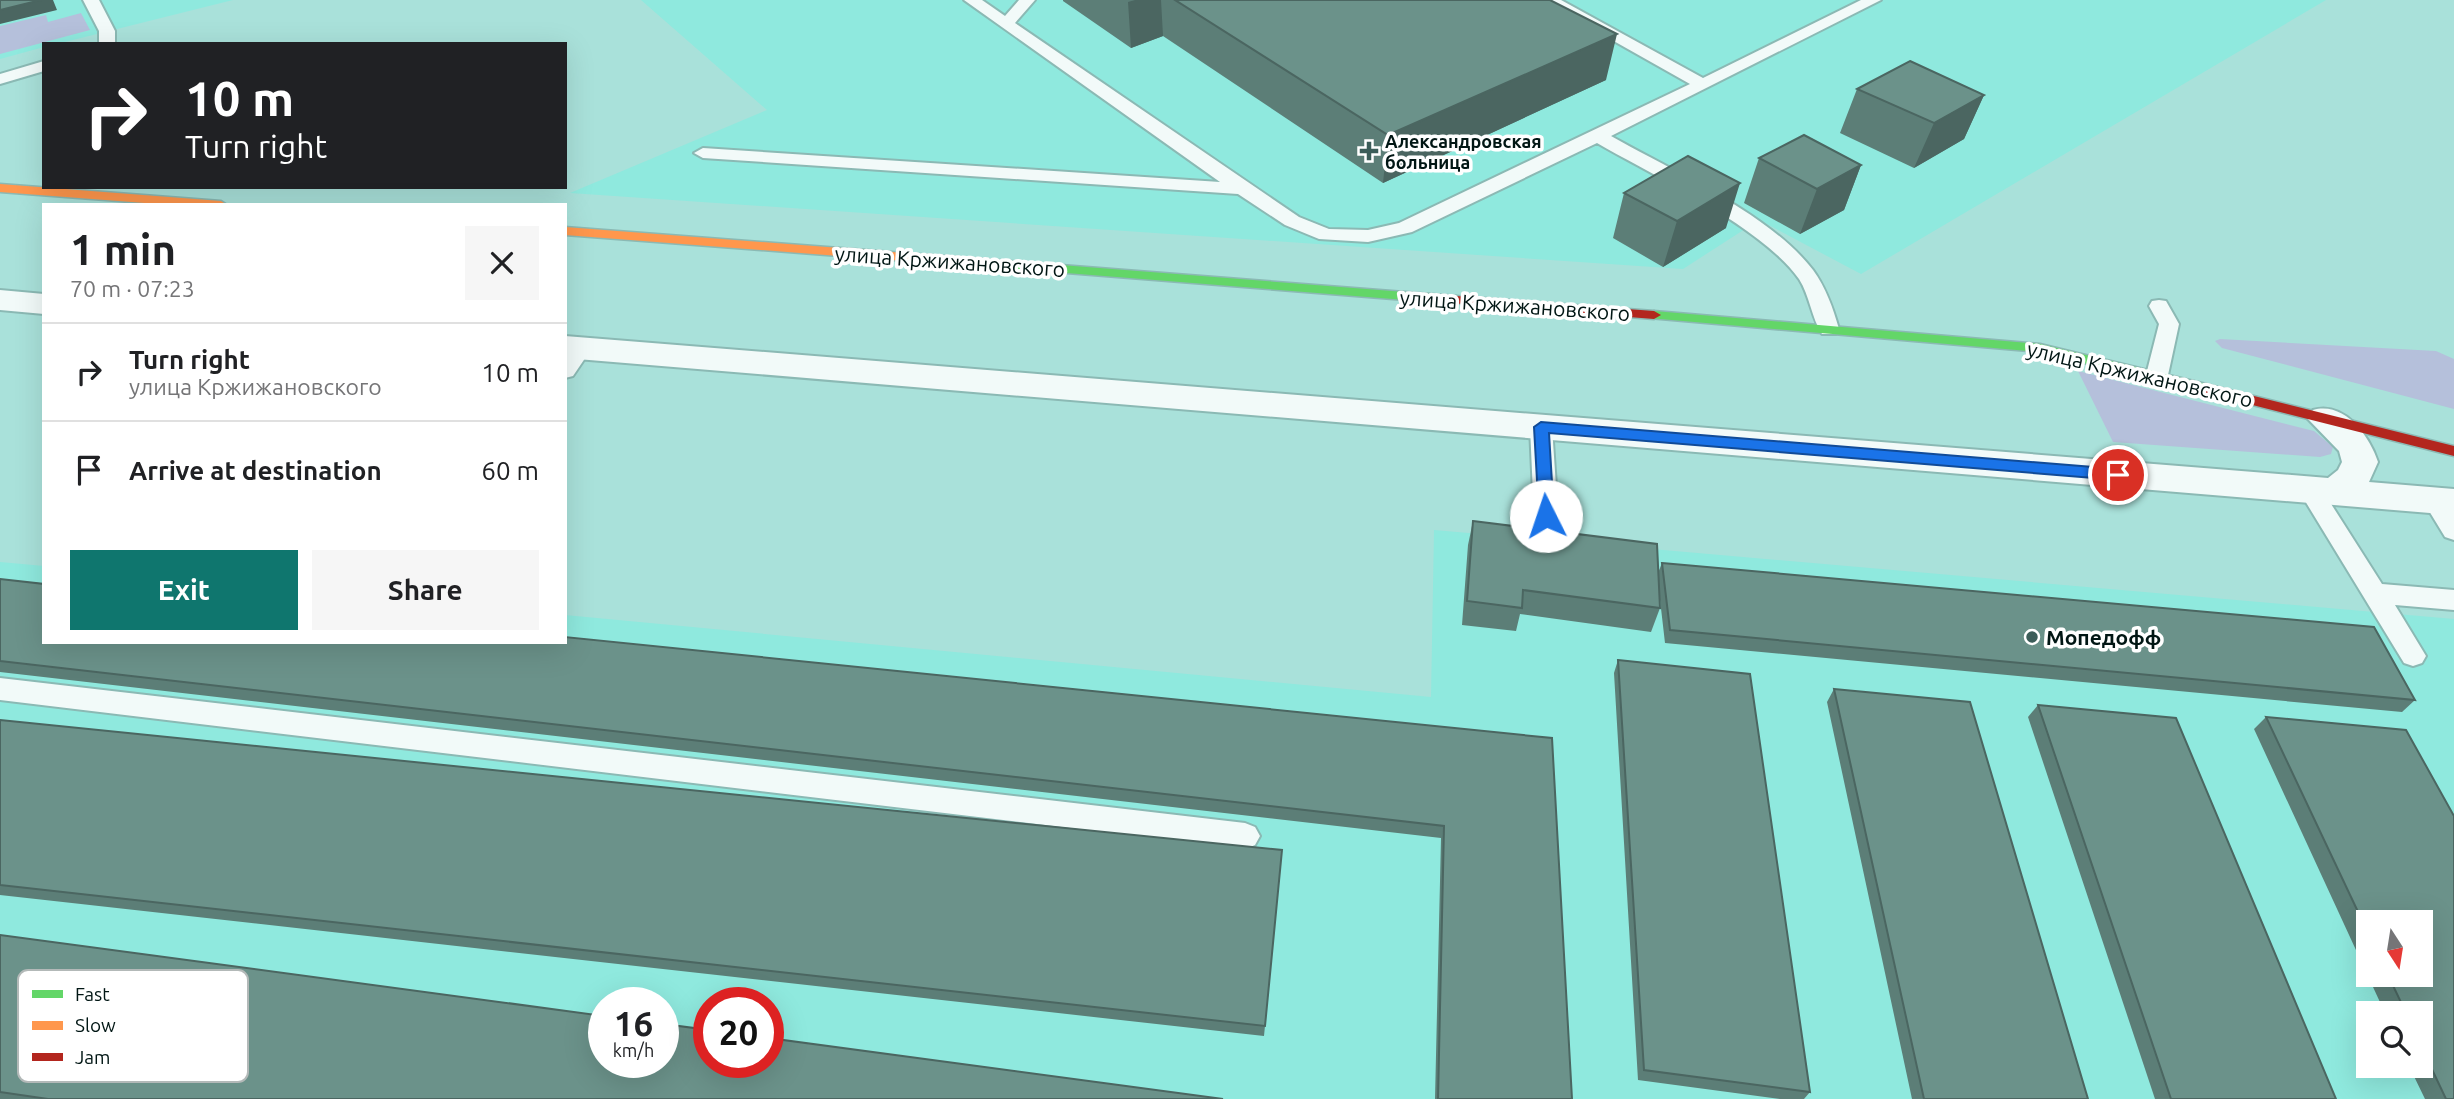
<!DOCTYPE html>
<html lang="en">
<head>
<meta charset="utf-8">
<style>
	:root { --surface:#fff; --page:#f6f6f6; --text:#202124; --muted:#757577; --line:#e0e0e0; --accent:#0f766e }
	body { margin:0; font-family:Ubuntu,sans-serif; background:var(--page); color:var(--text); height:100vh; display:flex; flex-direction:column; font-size:26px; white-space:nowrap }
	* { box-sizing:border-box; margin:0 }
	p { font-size:23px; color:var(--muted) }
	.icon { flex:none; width:38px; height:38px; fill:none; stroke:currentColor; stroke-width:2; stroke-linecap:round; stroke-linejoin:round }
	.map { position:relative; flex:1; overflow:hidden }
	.sheet { position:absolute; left:42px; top:203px; width:525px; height:441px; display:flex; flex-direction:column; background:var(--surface); border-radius:0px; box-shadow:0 7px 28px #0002 }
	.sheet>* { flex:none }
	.hud { position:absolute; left:42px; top:42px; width:525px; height:147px; border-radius:0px; box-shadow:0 7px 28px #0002; background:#202124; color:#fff; overflow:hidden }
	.needle { width:46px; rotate:168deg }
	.tools { position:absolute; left:2356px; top:910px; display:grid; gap:14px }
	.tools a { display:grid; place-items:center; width:77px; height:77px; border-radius:0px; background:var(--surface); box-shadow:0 7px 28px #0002; font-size:35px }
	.speed { position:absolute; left:588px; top:987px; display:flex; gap:14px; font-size:35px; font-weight:700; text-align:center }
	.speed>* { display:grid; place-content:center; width:91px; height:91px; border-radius:50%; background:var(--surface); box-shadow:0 7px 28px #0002; line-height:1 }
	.speed small { font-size:18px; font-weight:400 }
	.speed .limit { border:10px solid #d22; background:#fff; color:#111 }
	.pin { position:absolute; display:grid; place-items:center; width:60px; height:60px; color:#fff; margin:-30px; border:4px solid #fff; border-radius:50%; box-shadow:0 2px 7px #0007 }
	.me { position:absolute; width:77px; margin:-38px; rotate:356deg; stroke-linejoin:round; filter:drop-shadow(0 0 5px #0008) }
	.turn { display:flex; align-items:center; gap:24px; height:147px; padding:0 28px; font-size:32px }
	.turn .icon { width:91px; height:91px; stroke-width:2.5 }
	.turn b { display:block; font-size:49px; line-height:60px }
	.round { display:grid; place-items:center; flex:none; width:74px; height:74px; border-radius:0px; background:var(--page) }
	.headline { display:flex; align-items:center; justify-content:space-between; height:119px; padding:0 28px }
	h1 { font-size:42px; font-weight:700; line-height:52px }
	.action { display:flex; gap:14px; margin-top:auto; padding:14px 28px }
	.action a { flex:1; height:80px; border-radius:0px; background:var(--accent); color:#fff; font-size:28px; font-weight:700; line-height:80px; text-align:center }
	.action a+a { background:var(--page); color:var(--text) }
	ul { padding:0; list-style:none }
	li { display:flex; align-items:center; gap:21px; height:98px; padding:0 28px; border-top:2px solid var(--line) }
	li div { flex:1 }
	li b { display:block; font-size:26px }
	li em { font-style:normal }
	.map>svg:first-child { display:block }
	.built { fill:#8fe9de; fill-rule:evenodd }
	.green { fill:#b5c0db }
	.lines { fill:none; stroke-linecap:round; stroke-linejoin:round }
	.lane-casing { stroke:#8bb9b4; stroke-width:4 }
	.street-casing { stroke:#8bb9b4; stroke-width:4 }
	.fast-casing { stroke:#8bb9b4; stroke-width:3 }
	.slow-casing { stroke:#8bb9b4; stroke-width:3 }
	.jam-casing { stroke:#8bb9b4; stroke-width:3 }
	.lane { fill:#f2faf9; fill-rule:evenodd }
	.street { fill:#f2faf9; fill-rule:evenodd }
	.fast { fill:#63d668; fill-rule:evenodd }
	.slow { fill:#ff974d; fill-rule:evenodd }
	.jam { fill:#b3261e; fill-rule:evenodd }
	.wall { fill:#5c7e77; fill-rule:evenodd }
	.shaded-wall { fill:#4b6661 }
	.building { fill:#6b928a; stroke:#4b6661; stroke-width:2 }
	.route { fill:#1a73e8; stroke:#114b97; stroke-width:2 }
	.poi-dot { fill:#3c5d59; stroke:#fff; stroke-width:2.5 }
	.labels { text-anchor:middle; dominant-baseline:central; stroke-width:7; stroke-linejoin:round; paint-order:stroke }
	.far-poi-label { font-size:18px; font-weight:bold; fill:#011614; stroke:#fff; text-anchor:start }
	.street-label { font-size:21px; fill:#011614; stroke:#fff }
	.poi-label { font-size:21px; font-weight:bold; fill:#011614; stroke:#fff; text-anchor:start }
	.key { fill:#fff; stroke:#b3b9b8; stroke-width:2 }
	.key-label { font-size:19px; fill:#011614 }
</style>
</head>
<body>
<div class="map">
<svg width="2454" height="1099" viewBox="0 0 2454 1099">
	<rect width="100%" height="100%" fill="#a9e1da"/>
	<!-- built -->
	<path class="built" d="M0,0H233L57,44H44V47L0,59Z
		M641,0H2326L1861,274L1759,220L1683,269L570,193L767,110Z
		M1434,530L2454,619V1099H0V562L44,566V642H565V615L1431,697ZM2368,922H2420V975H2368ZM604,1003H663V1062H604ZM709,1003H768V1062H709ZM2368,1013H2420V1066H2368Z"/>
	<!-- green -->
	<path class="green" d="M81,13L90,30L0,54V26L46,15L48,22Z
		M2220,339L2436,351L2454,359V409L2222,348L2215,341Z
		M2078,371L2314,431L2333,447L2331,454L2320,457L2113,442Z"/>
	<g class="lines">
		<!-- lane casing -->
		<g class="lane-casing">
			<path id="lane" d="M83,0H99L115,31V44H99V31Z
				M964,0H982L1005,16L1019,0H1035L1015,23L1299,217L1329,229L1368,230L1399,223L1690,84L1541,0H1561L1703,78L1861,0H1881L1611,136C1673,171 1770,214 1813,270C1826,288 1833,308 1839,329L1836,334H1822C1811,317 1810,296 1799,279C1762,227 1654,176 1597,143L1412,232L1368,242L1319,239L1285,225L1238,194L703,158L694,153L703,148L1220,182Z
				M44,61V71L0,84V74Z
				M2159,300L2166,301L2179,324L2168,375L2165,380H2149L2146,375L2159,324L2149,306L2152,301Z
				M581,341L589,343L592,348L573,376L565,378C565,363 563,346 581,341Z
				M1541,419L1549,422L1552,427L1558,516L1554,522L1546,525L1538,522L1534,516L1530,427L1533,422Z
				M2311,483L2319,485L2382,584L2454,590V610L2395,605L2426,656L2422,663L2413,666L2404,663L2299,491L2303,485Z
				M2435,492L2443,495L2454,511V540L2445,537L2423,501L2427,495Z
				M0,678L1245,823L1255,827L1260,836L1255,845L1245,849L0,700Z"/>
		</g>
		<!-- street casing -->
		<g class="street-casing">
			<path id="street" d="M0,290L44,294V314L0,310Z
				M565,336L2328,478L2338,470L2342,462L2339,451L2307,418L2313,410C2344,401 2369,435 2378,462L2369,482L2454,489V515L565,358Z"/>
		</g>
		<!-- fast casing -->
		<g class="fast-casing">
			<path id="fast" d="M1009,261L1456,296L1463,300L1456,304L1004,268L1003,265Z
				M1654,311L2040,344L2206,384L2213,389L2206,394L2040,352L1649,318L1647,315Z"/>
		</g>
		<!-- slow casing -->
		<g class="slow-casing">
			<path id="slow" d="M0,184L221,201L227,205H171L0,192Z
				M565,227L1009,261L1015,265L1009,269L565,235Z"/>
		</g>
		<!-- jam casing -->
		<g class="jam-casing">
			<path id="jam" d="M1456,296L1654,311L1661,315L1654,319L1451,303L1449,300Z
				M2206,384L2454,446V456L2201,392L2199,389Z"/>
		</g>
		<!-- lane -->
		<use href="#lane" class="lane"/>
		<!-- street -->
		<use href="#street" class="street"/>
		<!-- fast -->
		<use href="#fast" class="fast"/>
		<!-- slow -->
		<use href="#slow" class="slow"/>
		<!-- jam -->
		<use href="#jam" class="jam"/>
	</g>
	<!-- wall -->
	<path class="wall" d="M1063,0H1550L1606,80L1383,183L1163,36L1131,48L1063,1Z
		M1857,89L1984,95L1964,139L1914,168L1840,133Z
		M1759,158L1861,165L1844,210L1800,234L1744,203Z
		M1624,193L1726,228L1663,267L1613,238Z
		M1473,521L1658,573L1662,563L2415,700L2402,712L1665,643L1659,591L1660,608L1651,632L1520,614L1516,631L1462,625L1468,545Z
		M0,579L1552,738L1572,1099H1435L1441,838L0,672Z
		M1618,660L1810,1092L1804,1099H1780L1638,1080L1614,673Z
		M1834,689L2088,1099H1912L1827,702Z
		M2038,705L2336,1099H2155L2028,717Z
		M2266,717L2406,730L2454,816V1099H2425L2409,1066H2420V1013H2385L2254,729ZM2368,922H2420V975H2368Z
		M0,720L1282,850L1264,1036L0,895Z
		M0,935L1223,1099H0Z"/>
	<!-- shaded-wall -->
	<path class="shaded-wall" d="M41,0H53L57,10L0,24V10Z
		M1135,0H1161L1163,36L1131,48L1128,2Z
		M1617,34L1606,80L1383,183L1388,135Z
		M1984,95L1964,139L1914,168L1934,123Z
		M1861,165L1844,210L1800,234L1817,189Z
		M1740,183L1726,228L1663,267L1677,221Z"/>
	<!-- building -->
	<path class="building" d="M0,0H41L0,10Z
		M1175,0H1550L1617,34L1388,135Z
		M1910,61L1984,95L1934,123L1857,89Z
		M1804,135L1861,165L1817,189L1759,158Z
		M1688,156L1740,183L1677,221L1624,193Z
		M1473,521L1657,544L1660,608L1523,590L1522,608L1467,601Z
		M1662,563L2374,627L2415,700L1670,630Z
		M0,579L44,584V642H565V637L1552,738L1572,1099H1438L1444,826L0,661Z
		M1618,660L1750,674L1810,1092L1644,1070Z
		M1834,689L1970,702L2088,1099H1924Z
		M2038,705L2176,718L2336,1099H2171Z
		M2266,717L2406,730L2454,816V1099H2446L2420,1044V1013H2406L2388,975H2420V922H2368V933Z
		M0,720L1282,850L1265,1026L0,885Z
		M0,935L604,1016V1062H663V1024L709,1030V1062H768V1038L1223,1099H48L0,1092Z"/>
	<!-- route -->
	<path class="route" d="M1541,422L2118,469L2126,475L2118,480L1549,433L1554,516L1546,522L1539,516L1534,427Z"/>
	<!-- markers -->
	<g class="poi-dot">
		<path d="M1365.5 140.5h7v7h7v7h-7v7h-7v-7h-7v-7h7z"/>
		<circle cx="2032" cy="637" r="7"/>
	</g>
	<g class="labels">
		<!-- far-poi labels -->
		<g class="far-poi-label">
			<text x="1385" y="141">Александровская<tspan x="1385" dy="21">больница</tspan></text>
		</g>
		<!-- street labels -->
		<g class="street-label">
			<text transform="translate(950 261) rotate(4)">улица Кржижановского</text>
			<text transform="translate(1515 305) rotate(4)">улица Кржижановского</text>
			<text transform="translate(2140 374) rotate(13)">улица Кржижановского</text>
		</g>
		<!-- poi labels -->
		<g class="poi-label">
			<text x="2046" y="637">Мопедофф</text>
		</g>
	</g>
	<!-- legend -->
	<rect x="18" y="970" width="230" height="112" rx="10" class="key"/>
	<rect x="32" y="990" width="31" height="8" fill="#63d668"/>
	<rect x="32" y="1021" width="31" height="9" fill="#ff974d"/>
	<rect x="32" y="1053" width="31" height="8" fill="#b3261e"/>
	<g class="key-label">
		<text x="75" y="1001">Fast</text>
		<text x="75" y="1032">Slow</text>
		<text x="75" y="1064">Jam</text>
	</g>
</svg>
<div class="tools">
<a><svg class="needle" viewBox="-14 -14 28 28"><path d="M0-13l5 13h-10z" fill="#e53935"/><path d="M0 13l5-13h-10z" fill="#757577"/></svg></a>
<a><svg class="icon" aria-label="search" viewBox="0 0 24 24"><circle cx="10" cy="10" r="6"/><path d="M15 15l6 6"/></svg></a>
</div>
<div class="speed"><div>16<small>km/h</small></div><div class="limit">20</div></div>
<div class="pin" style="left:2118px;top:475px;background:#d93025"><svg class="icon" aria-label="arrive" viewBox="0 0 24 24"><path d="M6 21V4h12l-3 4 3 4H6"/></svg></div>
<svg class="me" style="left:1546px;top:516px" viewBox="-20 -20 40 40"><circle r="19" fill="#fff"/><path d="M0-13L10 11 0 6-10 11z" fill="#1a73e8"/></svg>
<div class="hud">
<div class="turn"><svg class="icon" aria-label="right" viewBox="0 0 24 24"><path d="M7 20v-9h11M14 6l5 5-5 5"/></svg><div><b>10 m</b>Turn right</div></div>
</div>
<section class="sheet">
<div class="headline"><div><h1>1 min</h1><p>70 m · 07:23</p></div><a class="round"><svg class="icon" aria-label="close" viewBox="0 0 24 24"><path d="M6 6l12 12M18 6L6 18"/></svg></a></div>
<ul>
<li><svg class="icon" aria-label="right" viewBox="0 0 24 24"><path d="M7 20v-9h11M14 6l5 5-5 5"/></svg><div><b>Turn right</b><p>улица Кржижановского</p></div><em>10 m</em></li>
<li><svg class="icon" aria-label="arrive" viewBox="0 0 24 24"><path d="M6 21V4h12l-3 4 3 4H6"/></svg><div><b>Arrive at destination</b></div><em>60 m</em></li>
</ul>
<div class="action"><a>Exit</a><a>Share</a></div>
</section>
</div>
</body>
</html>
